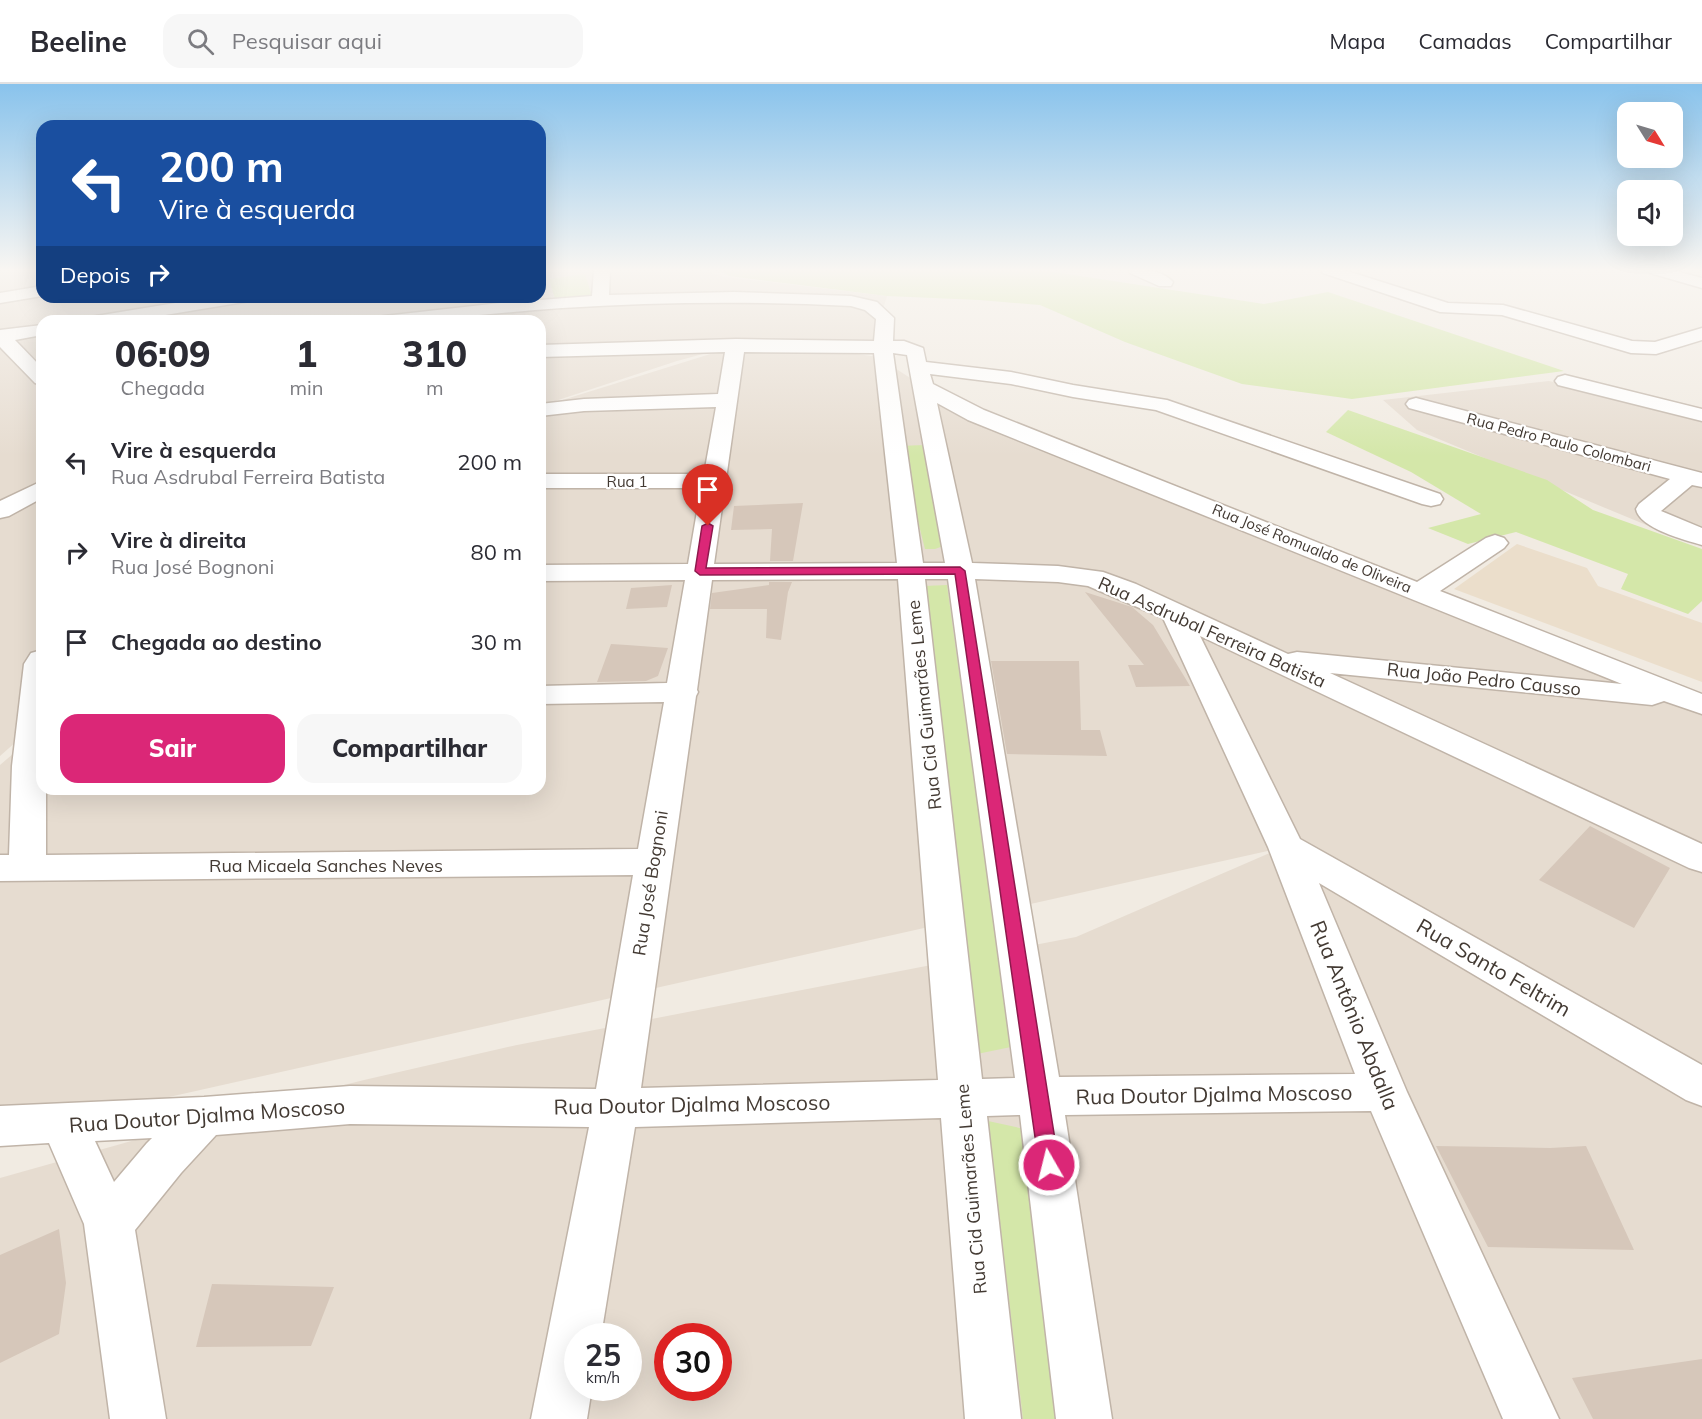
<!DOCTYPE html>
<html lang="pt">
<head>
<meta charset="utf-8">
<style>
	:root { --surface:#fff; --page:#f7f7f7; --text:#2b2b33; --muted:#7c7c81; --line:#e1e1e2; --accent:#db2777 }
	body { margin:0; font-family:Mulish,sans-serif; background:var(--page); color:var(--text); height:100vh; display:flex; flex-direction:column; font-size:22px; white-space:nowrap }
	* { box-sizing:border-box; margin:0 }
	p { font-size:20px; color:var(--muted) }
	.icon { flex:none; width:33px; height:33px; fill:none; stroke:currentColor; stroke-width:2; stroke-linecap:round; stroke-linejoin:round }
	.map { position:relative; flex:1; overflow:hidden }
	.details { position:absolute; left:36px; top:231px; width:510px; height:480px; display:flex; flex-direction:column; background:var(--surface); border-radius:18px; box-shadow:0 6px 24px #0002 }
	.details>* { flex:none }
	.banner { position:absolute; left:36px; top:36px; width:510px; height:183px; border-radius:18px; box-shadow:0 6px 24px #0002; background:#1a4fa0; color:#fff; overflow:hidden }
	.needle { width:39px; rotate:127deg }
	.buttons { position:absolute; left:1617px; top:18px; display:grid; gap:12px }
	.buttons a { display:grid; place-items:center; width:66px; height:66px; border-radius:12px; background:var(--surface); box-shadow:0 6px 24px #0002; font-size:30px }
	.speed { position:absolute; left:564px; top:1239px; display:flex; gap:12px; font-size:30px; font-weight:700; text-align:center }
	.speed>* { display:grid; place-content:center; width:78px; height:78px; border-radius:50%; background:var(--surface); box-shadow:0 6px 24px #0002; line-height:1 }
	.speed small { font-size:15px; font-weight:400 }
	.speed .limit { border:9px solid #d22; background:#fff; color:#111 }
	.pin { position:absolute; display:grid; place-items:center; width:51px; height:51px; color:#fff; margin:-62px -26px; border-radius:50% 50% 50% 0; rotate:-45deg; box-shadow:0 0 6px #0007 }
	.pin .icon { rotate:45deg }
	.me { position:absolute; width:66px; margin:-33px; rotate:352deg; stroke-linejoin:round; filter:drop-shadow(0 0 4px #0008) }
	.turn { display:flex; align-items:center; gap:21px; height:126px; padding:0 24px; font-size:27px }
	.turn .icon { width:78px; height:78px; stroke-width:2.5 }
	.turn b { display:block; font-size:42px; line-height:51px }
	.then { display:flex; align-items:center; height:57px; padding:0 24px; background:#0003; gap:12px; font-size:22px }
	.eta { display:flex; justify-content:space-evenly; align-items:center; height:102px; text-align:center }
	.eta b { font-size:36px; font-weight:800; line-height:42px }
	.button { display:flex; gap:12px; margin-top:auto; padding:12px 24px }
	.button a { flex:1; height:69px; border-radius:18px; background:var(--accent); color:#fff; font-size:24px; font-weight:800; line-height:69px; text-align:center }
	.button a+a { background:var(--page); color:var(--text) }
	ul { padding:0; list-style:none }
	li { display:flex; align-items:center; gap:18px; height:90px; padding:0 24px }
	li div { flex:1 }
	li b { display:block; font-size:22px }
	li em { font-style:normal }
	header { display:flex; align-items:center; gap:36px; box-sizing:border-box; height:84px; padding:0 30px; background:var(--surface); border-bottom:2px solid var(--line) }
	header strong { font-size:28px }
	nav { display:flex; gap:33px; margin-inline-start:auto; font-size:21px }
	.search { width:420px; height:54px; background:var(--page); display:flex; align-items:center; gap:15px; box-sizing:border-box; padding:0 21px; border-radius:18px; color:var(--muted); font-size:22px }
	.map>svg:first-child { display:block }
	.residential { fill:#e6dcd0; fill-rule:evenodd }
	.education { fill:#ebdecb }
	.green { fill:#d4e7a9 }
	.building { fill:#d6c7ba }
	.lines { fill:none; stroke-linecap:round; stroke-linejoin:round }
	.minor-casing { stroke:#c0b4a8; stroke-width:3 }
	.minor { fill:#fff; fill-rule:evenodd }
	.route { fill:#db2777; stroke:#8e194d; stroke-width:1.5 }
	.labels { text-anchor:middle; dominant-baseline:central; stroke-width:4.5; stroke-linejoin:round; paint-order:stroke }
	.far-street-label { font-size:15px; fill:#433a33; stroke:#fff }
	.street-label { font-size:18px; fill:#433a33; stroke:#fff }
	.near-street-label { font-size:21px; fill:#433a33; stroke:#fff }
</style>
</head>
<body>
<header>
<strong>Beeline</strong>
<div class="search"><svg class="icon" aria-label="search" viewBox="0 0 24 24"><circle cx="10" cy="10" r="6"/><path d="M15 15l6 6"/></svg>Pesquisar aqui</div>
<nav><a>Mapa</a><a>Camadas</a><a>Compartilhar</a></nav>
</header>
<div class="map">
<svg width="1702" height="1335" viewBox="0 0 1702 1335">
	<rect width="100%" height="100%" fill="#f1ebe2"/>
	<!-- residential -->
	<path class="residential" d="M0,186H42V213H540V186H701L725,193L887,212L872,260L736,261L677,277L540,322V237H42V635L0,672Z
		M720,267L844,268L878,273L924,303L1702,621V1335H0V1094L206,1036L364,996L517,961L1076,853L1281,764L62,1037L0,1053V681L42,645V705H540V323ZM578,1252H628V1304H578ZM668,1252H718V1304H668Z
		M1549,297L1702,332V458L1656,445L1417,346L1383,316Z"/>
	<!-- education -->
	<path class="education" d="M1517,460L1587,484L1598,502L1702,539V598L1454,505Z"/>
	<!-- green -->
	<path class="green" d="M719,186H1041L1264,220L1328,208L1564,287L1352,315L1242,300L1125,258L1040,221L979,216L887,212L729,192Z
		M585,190L592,212L555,215L549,195Z
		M1348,326L1547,396L1593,426L1702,465V517L1688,530L1621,505L1628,490L1516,448L1468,460L1428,444L1481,430L1411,388L1326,348Z
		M924,361L946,461L935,465H925L899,362Z
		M947,501L1011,963L977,970L924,502Z
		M988,1037L1029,1046L1061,1335H1023Z"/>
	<!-- building -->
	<path class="building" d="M803,419L793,477H770L772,445L731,446L734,422Z
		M769,498H792L788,508L781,556L766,554L767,525H710L712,509L769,501Z
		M672,501L667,523L626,525L631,504Z
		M1085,508L1132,523L1153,541L1190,602L1136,603L1128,581H1144Z
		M611,560L627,561L668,564L658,592L646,597L597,598Z
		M991,577H1079L1081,646H1100L1107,672L1007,670Z
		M1590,742L1670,784L1634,844L1539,796Z
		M1436,1062L1550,1064L1586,1062L1634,1166L1488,1163Z
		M59,1145L66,1199L59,1250L0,1279V1171Z
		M212,1200L334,1203L311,1262L196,1263Z
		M1702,1275V1335H1593L1572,1294Z"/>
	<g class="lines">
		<!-- minor casing -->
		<g class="minor-casing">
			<path id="minor" d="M594,186H610L609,211L734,208L851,212L877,218L894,234L893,257H904L923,264L926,278L1011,288L1073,301L1167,316L1440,410L1443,415L1440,420L1431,422L1422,420L1156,326L1073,313L1011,300L930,290L933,300L984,326L1417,498L1486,454L1495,451L1504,454L1508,459L1504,464L1440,507L1702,610V630L1664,617L1652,621L1330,589L1702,760V788L1689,784L1200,552L1300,755L1702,981V1022L1686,1016L1319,799L1407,1008L1559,1335H1503L1371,1027L1065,1031L1112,1335H1056L1020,1031L987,1032L1021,1335H965L941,1034L635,1043L601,1252H578V1304H592L587,1335H531L589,1043L350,1040L216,1051L181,1089L135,1146L166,1335H110L84,1140L49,1059L0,1062V1022L204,1013L350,1002L596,1005L633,791L0,797V771H9L12,682L24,580L31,569L42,566V705H46V771L638,765L664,618L540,620V602L667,599L685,496L540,497V481L688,480L701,404H540V390H704L716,323L584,327L540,332V320L584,315L718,310L725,268L540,273V261L736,255L874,257L876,235L865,226L851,222C754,217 659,218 562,224C500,228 438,237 375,237L378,233L384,232L500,219L592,212ZM744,268L874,269L897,479L714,480ZM893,269L907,271L945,479H923ZM937,319L968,336L1622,600L1297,568L1288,570L1136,500L1103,488L1058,482L972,479ZM898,495L938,996L641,1004L696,612L698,608L697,606L712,496ZM925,495H948L1015,994L982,995ZM975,495L1058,498L1088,502L1163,534L1268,763L1355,990L1059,993ZM152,1054L147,1059L114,1098L95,1057Z
				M1128,186C1143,185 1163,186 1173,198L1171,202H1159L1130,189Z
				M1321,186H1344L1448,219L1503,221L1632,257L1655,258L1702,244V256L1656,270L1631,269L1502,231L1440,228L1323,189Z
				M1648,186H1672L1702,194V204L1650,189Z
				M42,202V212L0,219V209Z
				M212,213H253L250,217L244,218L129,237H87L90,233L96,232Z
				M42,241V251L15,256L42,284V301L35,299L0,263V246Z
				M1565,291L1702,325V337L1558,301L1555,297L1558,293Z
				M1416,314L1702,389V403L1692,401L1661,427L1702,444V461C1685,456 1639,444 1636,425L1639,420L1670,395L1409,324L1406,320L1409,316Z
				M42,397V414L9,432L0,434V417Z"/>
		</g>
		<!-- minor -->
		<use href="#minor" class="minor"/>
	</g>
	<!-- sky -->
	<linearGradient id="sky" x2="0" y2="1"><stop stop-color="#89c3ec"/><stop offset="0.5" stop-color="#f9f6f2"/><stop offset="1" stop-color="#f9f6f2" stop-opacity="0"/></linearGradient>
	<rect width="1702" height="372" fill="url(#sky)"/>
	<!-- route -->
	<path class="route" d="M708,439L713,442L706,484L960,483L965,487L1059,1081L1056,1087L1049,1090L1042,1087L1039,1081L955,490L700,491L695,487L702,442Z"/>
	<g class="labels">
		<!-- far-street labels -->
		<g class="far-street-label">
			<text transform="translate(1559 358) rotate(15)">Rua Pedro Paulo Colombari</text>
			<text x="627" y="397">Rua 1</text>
			<text transform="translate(1312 464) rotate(22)">Rua José Romualdo de Oliveira</text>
		</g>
		<!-- street labels -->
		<g class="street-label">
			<text transform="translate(1212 548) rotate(24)">Rua Asdrubal Ferreira Batista</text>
			<text transform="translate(1484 595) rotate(6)">Rua João Pedro Causso</text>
			<text transform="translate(924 621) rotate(-96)">Rua Cid Guimarães Leme</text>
			<text x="326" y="781">Rua Micaela Sanches Neves</text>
			<text transform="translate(650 799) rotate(-81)">Rua José Bognoni</text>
			<text transform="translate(971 1105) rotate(-95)">Rua Cid Guimarães Leme</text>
		</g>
		<!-- near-street labels -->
		<g class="near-street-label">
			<text transform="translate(1494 883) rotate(30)">Rua Santo Feltrim</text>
			<text transform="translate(1355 931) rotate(68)">Rua Antônio Abdalla</text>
			<text transform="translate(1214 1010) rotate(-1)">Rua Doutor Djalma Moscoso</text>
			<text transform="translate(692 1020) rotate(-1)">Rua Doutor Djalma Moscoso</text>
			<text transform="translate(207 1031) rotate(-4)">Rua Doutor Djalma Moscoso</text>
		</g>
	</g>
</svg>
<div class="buttons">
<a><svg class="needle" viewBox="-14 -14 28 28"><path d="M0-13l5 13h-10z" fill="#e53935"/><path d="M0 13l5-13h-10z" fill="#7c7c81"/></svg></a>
<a><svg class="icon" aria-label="sound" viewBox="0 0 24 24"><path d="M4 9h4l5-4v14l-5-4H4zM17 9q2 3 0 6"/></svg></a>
</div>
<div class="speed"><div>25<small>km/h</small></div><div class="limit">30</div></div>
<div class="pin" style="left:708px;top:442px;background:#d93025"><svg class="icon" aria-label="arrive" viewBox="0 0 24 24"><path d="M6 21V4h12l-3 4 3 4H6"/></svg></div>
<svg class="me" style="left:1049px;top:1081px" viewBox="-20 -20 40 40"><circle r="17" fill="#db2777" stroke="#fff" stroke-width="3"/><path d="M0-11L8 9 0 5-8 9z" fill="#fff"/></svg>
<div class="banner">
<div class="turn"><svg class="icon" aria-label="left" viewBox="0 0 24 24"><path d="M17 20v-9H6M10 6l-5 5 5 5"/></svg><div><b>200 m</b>Vire à esquerda</div></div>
<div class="then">Depois<svg class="icon" aria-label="right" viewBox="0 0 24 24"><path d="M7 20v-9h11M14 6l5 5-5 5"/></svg></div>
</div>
<section class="details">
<div class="eta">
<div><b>06:09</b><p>Chegada</p></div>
<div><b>1</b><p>min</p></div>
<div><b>310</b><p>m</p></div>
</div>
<ul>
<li><svg class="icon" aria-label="left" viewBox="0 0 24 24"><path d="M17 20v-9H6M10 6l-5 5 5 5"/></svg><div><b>Vire à esquerda</b><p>Rua Asdrubal Ferreira Batista</p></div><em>200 m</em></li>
<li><svg class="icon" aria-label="right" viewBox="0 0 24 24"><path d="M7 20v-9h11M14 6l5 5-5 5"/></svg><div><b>Vire à direita</b><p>Rua José Bognoni</p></div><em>80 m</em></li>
<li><svg class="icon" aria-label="arrive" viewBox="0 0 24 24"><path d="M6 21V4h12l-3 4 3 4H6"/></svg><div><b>Chegada ao destino</b></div><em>30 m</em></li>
</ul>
<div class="button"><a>Sair</a><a>Compartilhar</a></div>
</section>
</div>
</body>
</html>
